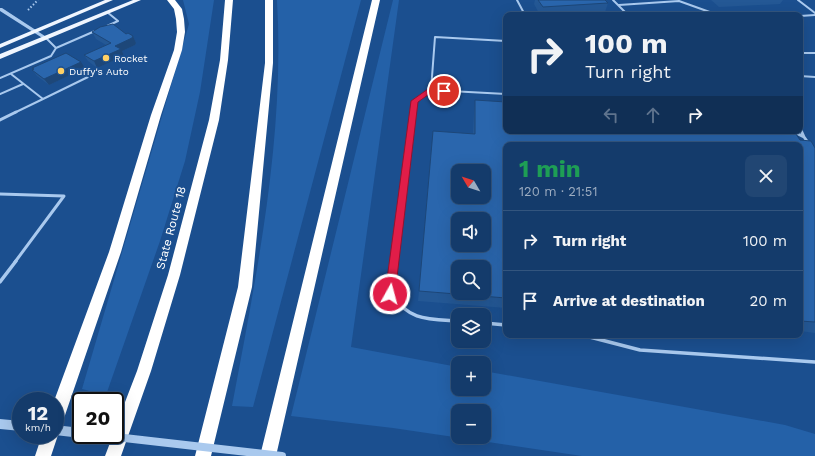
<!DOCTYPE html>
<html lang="en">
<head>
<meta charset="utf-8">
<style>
	:root { --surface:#143b6b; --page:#214673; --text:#f1f3f6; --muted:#9dadc1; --line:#33557e }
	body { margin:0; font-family:"Work Sans",sans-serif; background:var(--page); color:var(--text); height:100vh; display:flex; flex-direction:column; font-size:15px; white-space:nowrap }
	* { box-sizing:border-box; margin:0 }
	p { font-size:13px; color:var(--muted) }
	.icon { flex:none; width:22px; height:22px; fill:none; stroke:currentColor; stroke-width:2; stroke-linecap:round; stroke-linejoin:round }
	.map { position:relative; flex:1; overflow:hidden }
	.sheet { position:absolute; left:503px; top:142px; width:300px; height:196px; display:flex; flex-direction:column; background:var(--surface); border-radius:8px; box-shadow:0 4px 16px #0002,0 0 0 1px var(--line) }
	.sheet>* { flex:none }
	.hud { position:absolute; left:503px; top:12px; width:300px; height:122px; border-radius:8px; box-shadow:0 4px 16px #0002,0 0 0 1px var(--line); background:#143b6b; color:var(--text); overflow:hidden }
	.needle { width:26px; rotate:309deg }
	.buttons { position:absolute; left:451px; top:164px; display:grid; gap:8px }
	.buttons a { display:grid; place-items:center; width:40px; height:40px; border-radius:8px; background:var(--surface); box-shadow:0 4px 16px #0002,0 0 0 1px var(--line); font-size:20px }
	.speed { position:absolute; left:12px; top:392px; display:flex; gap:8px; font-size:20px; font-weight:700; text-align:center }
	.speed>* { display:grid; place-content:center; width:52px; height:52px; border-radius:50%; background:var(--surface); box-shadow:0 4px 16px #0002,0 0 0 1px var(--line); line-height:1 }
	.speed small { font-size:10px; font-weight:400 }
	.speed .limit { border:2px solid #111; border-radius:6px; background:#fff; color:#111 }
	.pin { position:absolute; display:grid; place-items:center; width:34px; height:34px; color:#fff; margin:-17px; border:2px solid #fff; border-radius:50%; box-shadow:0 1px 4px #0007 }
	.me { position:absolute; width:44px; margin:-22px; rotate:7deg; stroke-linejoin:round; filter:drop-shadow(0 0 3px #0008) }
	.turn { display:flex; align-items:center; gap:14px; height:84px; padding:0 16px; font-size:18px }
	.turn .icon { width:52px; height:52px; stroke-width:2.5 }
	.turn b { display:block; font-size:28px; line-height:34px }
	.lanes { display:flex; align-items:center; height:38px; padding:0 16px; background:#0003; justify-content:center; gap:20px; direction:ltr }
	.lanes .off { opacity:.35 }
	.round { display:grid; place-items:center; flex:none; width:42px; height:42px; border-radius:8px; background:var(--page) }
	.summary { display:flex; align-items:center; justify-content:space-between; height:68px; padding:0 16px }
	h1 { font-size:24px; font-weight:700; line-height:30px; color:#1e9e55 }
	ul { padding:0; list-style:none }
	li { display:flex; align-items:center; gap:12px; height:60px; padding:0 16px; border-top:1px solid var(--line) }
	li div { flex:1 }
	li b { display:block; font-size:15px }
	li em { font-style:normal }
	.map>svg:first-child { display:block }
	.green { fill:#2461a8; fill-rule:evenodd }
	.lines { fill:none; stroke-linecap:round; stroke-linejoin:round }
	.path { stroke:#a9c9ee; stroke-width:2; stroke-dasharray:1.5 2; stroke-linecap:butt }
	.service-far2 { stroke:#a9c9ee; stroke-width:2 }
	.service-far1 { stroke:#a9c9ee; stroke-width:3 }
	.service { stroke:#a9c9ee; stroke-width:3.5 }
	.tertiary { fill:#a9c9ee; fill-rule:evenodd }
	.primary { fill:#f0f6ff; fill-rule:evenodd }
	.motorway { fill:#fff; fill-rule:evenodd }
	.tertiary-bridge { stroke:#a9c9ee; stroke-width:8 }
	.wall { fill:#245895 }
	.shaded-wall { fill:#1d4779 }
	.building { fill:#2a66ad; stroke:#1d4779; fill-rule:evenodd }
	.route { fill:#e11d48; stroke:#92132f }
	.poi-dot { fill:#ffd166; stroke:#1b4f8f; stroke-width:1.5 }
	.labels { text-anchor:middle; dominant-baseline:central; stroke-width:4; stroke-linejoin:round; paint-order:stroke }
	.far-poi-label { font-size:10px; fill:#fff; stroke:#1b4f8f; text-anchor:start }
	.street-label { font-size:12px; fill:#fff; stroke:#1b4f8f }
</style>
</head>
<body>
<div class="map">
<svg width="815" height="456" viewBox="0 0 815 456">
	<rect width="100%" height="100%" fill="#1b4f8f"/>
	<!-- green -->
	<path class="green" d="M183,0H214L200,92L185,161L160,241L106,395L82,389L189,24Z
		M277,0H361L253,407L232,406C257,272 285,137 277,0Z
		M393,0H399L351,347L458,367V389H484V371L785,425L815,434V456H582L393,428L291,416ZM458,411H484V437H458Z"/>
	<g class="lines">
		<!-- path -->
		<path class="path" d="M28,10L38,0"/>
		<!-- service-far2 -->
		<path class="service-far2" d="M517,0L525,15
			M613,0L628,15
			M798,0L815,13
			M619,5L679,1L718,15
			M107,12L118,21L107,26
			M800,16L815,15
			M506,41L435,37L431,90L506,94
			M56,48L95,31
			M800,53H815
			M11,74L43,99L14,113
			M800,76L815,77
			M0,78L51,56L56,48L46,38
			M0,94L23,84
			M43,99L90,76
			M412,113L414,101L431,90"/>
		<!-- service-far1 -->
		<path class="service-far1" d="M0,120L16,112
			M800,128L804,137
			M792,131L804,137L809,144
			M0,194L64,196L15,262
			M394,262L413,112"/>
		<!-- service -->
		<path class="service" d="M394,261L390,294C411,321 426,319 458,321
			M0,282L16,261
			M484,323L506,325
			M582,335L640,350L815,362"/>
		<!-- tertiary -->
		<path class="tertiary" d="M0,8H2L48,38L44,39L0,11Z
			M0,419L21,421V431L0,429Z
			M55,425L81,428V435H85L81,438L55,435Z"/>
		<!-- primary -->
		<path class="primary" d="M105,0H113L0,48V44Z
			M133,0H141L0,59V54Z"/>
		<!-- motorway -->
		<path class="motorway" d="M167,0H175L182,9L184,19L185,32L182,50L161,115L121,252L63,421L61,427L55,429L58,435L51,456H35L42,435H55L54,401L109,252L151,115L174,50L177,32L176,19L174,9Z
			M225,0H233L228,60L219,120L180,275L151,371L121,456H105L113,435H115V428L137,371L168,275L209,120L220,60Z
			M265,0H273V63L252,287L211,456H195L238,287L265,63Z
			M372,0H380L276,456H260Z"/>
		<!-- tertiary-bridge -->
		<path class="tertiary-bridge" d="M98,435L282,456"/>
	</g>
	<!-- wall -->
	<path class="wall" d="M535,0H605L608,3L605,12L560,15H540L534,4Z
		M711,0H783L780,4L719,7Z
		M92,32L133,36L136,43L135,45L122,51L124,56L97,68L88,61L84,55L106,45L96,39Z
		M32,68H85L49,85L37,76L32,70L33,69Z
		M475,100L800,140L815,148V333L800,331V145H506V308L418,301L419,291L473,133L474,112Z"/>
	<!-- shaded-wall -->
	<path class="shaded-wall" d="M133,36L136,43L135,45L122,51L124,56L97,68L94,61L115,46Z
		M81,62L85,68L49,85L44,79Z"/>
	<!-- building -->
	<path class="building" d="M538,0H605L608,3L543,7Z
		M113,24L126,34L128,33L133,36L132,38L115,46L121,49L94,61L84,55L111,43L92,32L100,27Z
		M66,53L81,62L44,79L32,70L34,69L32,68Z
		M475,100L506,102V131H794L800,140L811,141L815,148V322L800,321V145H506V298L419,291L433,131L475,134ZM458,171H484V197H458ZM458,219H484V245H458ZM458,267H484V293H458Z"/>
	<!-- route -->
	<path class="route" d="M428,89H444L448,91L444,93L432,92L418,102L395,294L390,298L385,294L411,101Z"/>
	<!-- markers -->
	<g class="poi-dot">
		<circle cx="106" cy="58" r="4"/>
		<circle cx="61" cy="71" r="4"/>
	</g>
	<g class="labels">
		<!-- far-poi labels -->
		<g class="far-poi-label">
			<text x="114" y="58">Rocket</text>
			<text x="69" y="71">Duffy's Auto</text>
		</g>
		<!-- street labels -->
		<g class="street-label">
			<text transform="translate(171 228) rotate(-75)">State Route 18</text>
		</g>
	</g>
</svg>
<div class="buttons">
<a><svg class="needle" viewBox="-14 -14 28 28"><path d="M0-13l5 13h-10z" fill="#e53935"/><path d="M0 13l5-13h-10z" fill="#9dadc1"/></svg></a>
<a><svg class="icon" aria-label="sound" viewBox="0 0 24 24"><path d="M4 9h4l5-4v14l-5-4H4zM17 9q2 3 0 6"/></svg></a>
<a><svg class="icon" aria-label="search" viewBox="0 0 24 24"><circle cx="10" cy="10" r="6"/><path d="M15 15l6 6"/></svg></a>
<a><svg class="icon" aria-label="layers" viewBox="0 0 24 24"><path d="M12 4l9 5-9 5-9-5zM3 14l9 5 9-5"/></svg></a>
<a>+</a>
<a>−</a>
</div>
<div class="speed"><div>12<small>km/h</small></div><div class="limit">20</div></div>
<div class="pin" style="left:444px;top:91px;background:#d93025"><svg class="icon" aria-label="arrive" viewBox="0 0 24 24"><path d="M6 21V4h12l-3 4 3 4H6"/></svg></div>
<svg class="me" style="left:390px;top:294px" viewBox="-20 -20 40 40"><circle r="17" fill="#e11d48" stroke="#fff" stroke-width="3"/><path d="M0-11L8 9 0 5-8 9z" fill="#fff"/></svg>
<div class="hud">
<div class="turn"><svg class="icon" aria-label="right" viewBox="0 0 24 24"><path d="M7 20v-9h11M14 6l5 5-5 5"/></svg><div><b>100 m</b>Turn right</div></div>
<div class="lanes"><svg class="icon off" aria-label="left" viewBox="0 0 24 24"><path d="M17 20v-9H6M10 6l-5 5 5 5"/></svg><svg class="icon off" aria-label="ahead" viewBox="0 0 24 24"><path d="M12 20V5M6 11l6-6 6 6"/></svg><svg class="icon" aria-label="right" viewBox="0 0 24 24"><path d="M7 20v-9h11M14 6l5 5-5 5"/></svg></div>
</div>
<section class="sheet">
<div class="summary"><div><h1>1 min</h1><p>120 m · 21:51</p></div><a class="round"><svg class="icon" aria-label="close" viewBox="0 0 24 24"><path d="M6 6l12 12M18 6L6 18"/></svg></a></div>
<ul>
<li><svg class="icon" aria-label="right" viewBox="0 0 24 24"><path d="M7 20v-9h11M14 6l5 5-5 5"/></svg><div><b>Turn right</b></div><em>100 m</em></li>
<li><svg class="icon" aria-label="arrive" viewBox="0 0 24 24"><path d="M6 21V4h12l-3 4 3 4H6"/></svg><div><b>Arrive at destination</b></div><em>20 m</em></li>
</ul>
</section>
</div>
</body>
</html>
